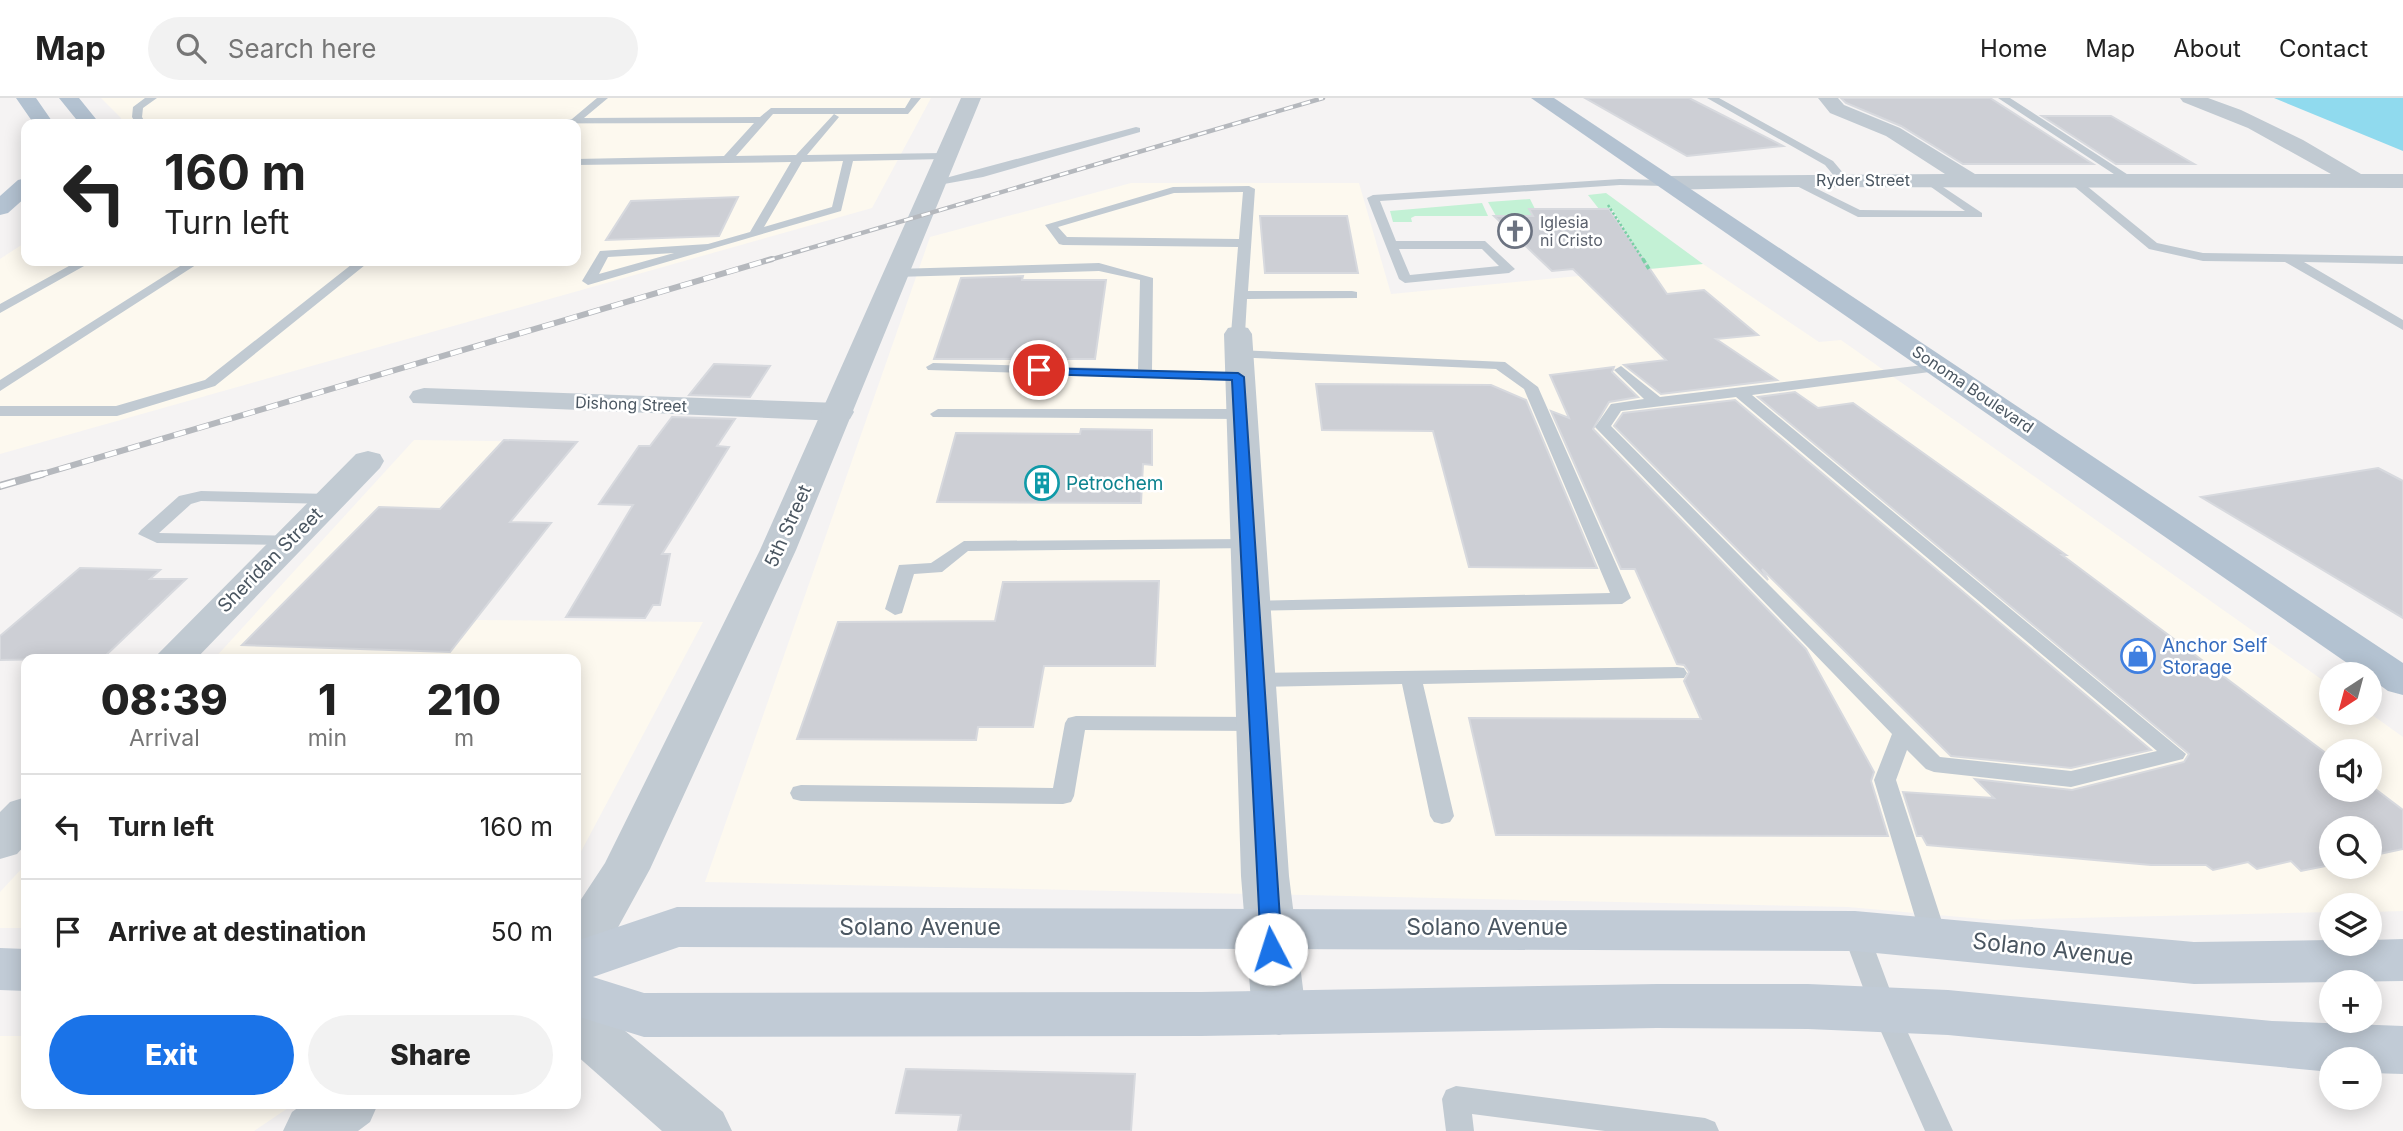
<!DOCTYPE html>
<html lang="en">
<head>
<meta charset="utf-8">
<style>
	:root { --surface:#fff; --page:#f2f2f2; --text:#222; --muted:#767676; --line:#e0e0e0; --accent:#1a73e8 }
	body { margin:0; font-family:Inter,sans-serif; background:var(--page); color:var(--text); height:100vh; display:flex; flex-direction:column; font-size:26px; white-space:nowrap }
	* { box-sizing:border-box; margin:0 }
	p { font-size:23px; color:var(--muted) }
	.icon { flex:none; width:38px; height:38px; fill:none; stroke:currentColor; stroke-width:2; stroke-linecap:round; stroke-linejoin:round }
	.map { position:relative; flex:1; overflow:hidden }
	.details { position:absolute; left:21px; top:556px; width:560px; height:455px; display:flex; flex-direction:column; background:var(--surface); border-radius:14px; box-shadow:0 4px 18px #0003 }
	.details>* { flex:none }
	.hud { position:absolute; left:21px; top:21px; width:560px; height:147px; border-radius:14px; box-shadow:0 4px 18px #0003; background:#fff; color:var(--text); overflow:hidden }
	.needle { width:46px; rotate:216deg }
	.tools { position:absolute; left:2319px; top:564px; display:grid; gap:14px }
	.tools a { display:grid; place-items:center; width:63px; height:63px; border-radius:50%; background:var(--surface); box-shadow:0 4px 18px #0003; font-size:35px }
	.pin { position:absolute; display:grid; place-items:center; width:60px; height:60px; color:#fff; margin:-30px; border:4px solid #fff; border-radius:50%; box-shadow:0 2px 7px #0007 }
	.me { position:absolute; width:77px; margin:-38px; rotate:355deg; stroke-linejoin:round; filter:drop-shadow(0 0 5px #0008) }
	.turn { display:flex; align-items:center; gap:24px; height:147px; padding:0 28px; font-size:32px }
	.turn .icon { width:91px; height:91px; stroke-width:2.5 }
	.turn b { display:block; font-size:49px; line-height:60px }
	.eta { display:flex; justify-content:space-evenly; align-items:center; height:119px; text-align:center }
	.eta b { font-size:42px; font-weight:800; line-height:49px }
	.action { display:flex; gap:14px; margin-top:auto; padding:14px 28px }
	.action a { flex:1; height:80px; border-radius:42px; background:var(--accent); color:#fff; font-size:28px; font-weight:800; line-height:80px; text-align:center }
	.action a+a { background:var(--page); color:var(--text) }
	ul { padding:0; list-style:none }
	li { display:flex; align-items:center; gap:21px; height:105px; padding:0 28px; border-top:2px solid var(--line) }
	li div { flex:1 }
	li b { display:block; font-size:26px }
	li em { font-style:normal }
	header { display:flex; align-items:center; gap:42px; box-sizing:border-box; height:98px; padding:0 35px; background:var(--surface); border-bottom:2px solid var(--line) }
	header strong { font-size:33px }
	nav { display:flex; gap:38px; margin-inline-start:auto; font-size:24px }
	.search { width:490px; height:63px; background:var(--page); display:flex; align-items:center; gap:18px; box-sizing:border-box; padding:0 24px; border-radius:38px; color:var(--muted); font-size:26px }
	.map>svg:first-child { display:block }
	.commercial { fill:#fdf9ef; fill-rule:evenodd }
	.green { fill:#c3f1d5 }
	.water { fill:#90daee }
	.building { fill:#cdcfd5; stroke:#d7d9de; stroke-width:2 }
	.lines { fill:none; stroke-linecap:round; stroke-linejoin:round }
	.path-far1 { stroke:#7ad0a6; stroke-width:2.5; stroke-dasharray:2.5 2; stroke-linecap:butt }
	.path { stroke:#7ad0a6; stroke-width:3.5; stroke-dasharray:4.5 2.5; stroke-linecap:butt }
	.service { fill:#c1cad2; fill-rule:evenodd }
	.minor { fill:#c1cad2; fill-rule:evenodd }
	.tertiary { fill:#c1cad2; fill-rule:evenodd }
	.secondary { fill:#c1cbd6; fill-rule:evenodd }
	.primary { fill:#b3c2d1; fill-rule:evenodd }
	.rail-far2-casing { stroke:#b5b8bd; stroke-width:4.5 }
	.rail-far1-casing { stroke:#b5b8bd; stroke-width:6 }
	.rail-casing { stroke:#b5b8bd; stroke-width:8 }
	.rail-far2 { stroke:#fff; stroke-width:2.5; stroke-dasharray:9; stroke-linecap:butt }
	.rail-far1 { stroke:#fff; stroke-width:4.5; stroke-dasharray:12; stroke-linecap:butt }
	.rail { stroke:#fff; stroke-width:5; stroke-dasharray:16; stroke-linecap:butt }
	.route { fill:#1a73e8; stroke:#114b97; stroke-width:2 }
	.labels { text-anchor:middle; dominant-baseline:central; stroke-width:5; stroke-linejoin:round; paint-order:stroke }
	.far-street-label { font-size:16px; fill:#4a5661; stroke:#fff }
	.far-worship-label { font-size:16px; fill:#5b616d; stroke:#fff; text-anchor:start }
	.culture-label { font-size:19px; fill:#0d838f; stroke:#fff; text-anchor:start }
	.street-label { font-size:19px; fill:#4a5661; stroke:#fff }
	.shop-label { font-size:19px; fill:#366cbe; stroke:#fff; text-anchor:start }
	.near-street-label { font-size:23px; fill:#4a5661; stroke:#fff }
</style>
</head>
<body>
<header>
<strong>Map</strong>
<div class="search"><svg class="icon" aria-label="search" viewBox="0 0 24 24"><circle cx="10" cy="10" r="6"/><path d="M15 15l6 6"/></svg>Search here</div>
<nav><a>Home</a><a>Map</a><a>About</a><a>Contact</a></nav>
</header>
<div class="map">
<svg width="2403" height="1033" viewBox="0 0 2403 1033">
	<rect width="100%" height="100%" fill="#f5f3f3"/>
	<!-- commercial -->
	<path class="commercial" d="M101,0H931L872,110L0,356V161L26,144V163H576V26H122L121,20Z
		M1131,85H1359L1391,196L1703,166L1819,244L1841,242L2331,588V614H2368L2403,639V813L2370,814V807H2331V814L1994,822L1848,809L705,784L930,139ZM2331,653H2370V691H2331ZM2331,730H2370V768H2331Z
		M414,342L577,344L511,423L551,425L476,522L703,524L576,763V562H213Z
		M26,766V830H0V794Z
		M0,938H26V1006H294L254,1033H0Z"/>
	<!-- green -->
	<path class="green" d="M1606,95L1703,166L1649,171L1612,111H1599L1588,97Z
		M1530,101L1535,111H1529L1533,118H1496L1488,104Z
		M1482,105L1488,118H1415L1411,120L1412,124H1393L1390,113Z"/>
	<!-- water -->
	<path class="water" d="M2274,0H2403V53Z"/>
	<!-- building -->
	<path class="building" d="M1585,0H1689L1783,48L1687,58Z
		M1841,0H1990L2093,66H1963L1901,28L1846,5Z
		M2042,18H2111L2194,66H2116Z
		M738,99L719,138L606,142L631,103Z
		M1529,111H1609L1667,196L1704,192L1758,237L1716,241L1777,282L1661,296L1624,267L1666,262L1573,171L1552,173L1494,118H1533Z
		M1260,118H1347L1358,175H1265Z
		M1023,178L1022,182H1106L1095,261H934L961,180Z
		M714,266L770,268L750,299L689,297Z
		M1614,269L1612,274L1638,299L1609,304L1593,331L1806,551L1874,674L1871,683L1888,738L1496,737L1469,620L1701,621L1684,583L1689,574L1684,567L1677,566L1635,471H1621L1551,313L1569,320L1550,277Z
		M1316,286L1491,287L1526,302L1597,470L1469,469L1433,333L1322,332Z
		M1795,294L1818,310L1853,305L2066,457H2062L2331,659V691H2370V687L2403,712V751L2370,758V730H2331V767L2301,773L2291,763L2257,771L2248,764L2213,772L2206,767H2151L1927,747L1922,738H1917L1903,694L1994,700L1975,681L2072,692L2184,664L2189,656L1758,299Z
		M1735,302L2151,652L2071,670L1951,658L1762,471L1768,482L1614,328L1623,315Z
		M672,319L735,321L717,348L729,349L662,456H670L660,507H653L645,520L566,519L633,407L599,406L639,348H650Z
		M1081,331L1152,332V367L1143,366L1141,405L937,404L956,335L1080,336Z
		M504,342L577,344L510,424L551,425L450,554L242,547L379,409L440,411Z
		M2378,370L2403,383V520L2201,399Z
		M80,470L160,472L150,481H186L103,560L0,562V538Z
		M1159,483L1155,568H1044L1033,629H978L976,642L797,641L838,524L995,523L1003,484Z
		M906,971L1135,976L1131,1033H958L961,1017L896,1015Z"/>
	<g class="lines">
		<!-- path-far1 -->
		<path class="path-far1" d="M1608,107L1644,163"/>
		<!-- path -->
		<path class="path" d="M1643,161L1649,171"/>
		<!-- service -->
		<path class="service" d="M145,0H157L143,10L142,19L146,26H136L132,19L133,9Z
			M597,0H608L584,20L760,19L771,10H905L911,0H921L908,16H773L736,58L796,57L834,16L839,19L807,57L944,55L949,58L944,61L853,63L841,113L588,187L582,183L600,153L708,146L750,134L791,64L576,67V61L724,58L754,25L259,26L264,23L572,21ZM843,63L832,109L764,129L802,64ZM674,155L599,176L608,159Z
			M1707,0H1719L1833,63L1849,82L1839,84L1825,67Z
			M1998,0H2010L2136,82L2126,84Z
			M1136,29L1140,30V34L983,79L933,88L927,85Z
			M1928,79L1982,115V119H1858L1785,82L1795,80L1860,112L1965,113L1924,84V80Z
			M2069,80H2077L2157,145L2203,155L2403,158V166L2304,164L2403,222V232L2285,164L2203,163L2149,151L2069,84Z
			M1620,81L1666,82L1672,85L1666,88L1620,87L1380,103L1396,143H1485L1515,171L1509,175L1405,185L1399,181L1367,100L1373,97ZM1399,151H1482L1499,168L1410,177Z
			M1249,88L1255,91L1248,193H1352L1357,194V200L1247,201L1245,236L1238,240L1231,236L1238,149L1063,147L1059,146L1045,127L1173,89ZM1243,94L1239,141L1067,139L1058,129L1174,95Z
			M78,163H93L0,215V206Z
			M188,163H202L0,293V282Z
			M356,163H370L215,288L117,318H0V308H116L205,282Z
			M1099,165L1153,180L1152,272L1238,275L1245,279L1243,282L928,272L926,269L933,265L1138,271L1140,182L1099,173L895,179L889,175L895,171Z
			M1237,252L1505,264L1538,289L1631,500L1622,506L1244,513L1241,509L1244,505L1251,503L1610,495L1524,291L1496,271L1232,259L1230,256Z
			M1940,265L1947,269L1945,272L1752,297L2186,656L2183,661L2071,689L1934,674L1926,671L1907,652L1896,682L1947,839L1943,846L1934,849L1925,846L1921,839L1874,682L1892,636L1595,329L1611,306L1644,301L1614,272L1621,268L1660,299ZM1736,299L2157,653L2071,673L1940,659L1611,328L1621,313Z
			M938,311H1240L1248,316L1240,321L933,319L930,316Z
			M201,393L330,396L339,401L330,406L201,403L191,406L159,435L296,438L299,442L290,447L157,445L138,436L141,432L179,398Z
			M1247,441L1253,442L1256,446L1253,450L968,453L942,474L914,476L902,515L895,517L885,511L899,467L931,465L964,443Z
			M1677,569L1684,570L1687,575L1684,580L1423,586L1454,718L1450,724L1442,726L1434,724L1430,718L1402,586L1255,589L1245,582L1255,575Z
			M1076,618L1257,619L1265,621L1268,626L1265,631L1257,633L1085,632L1074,698L1071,704L1063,706L801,703L793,701L790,695L793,689L801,687L1053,690L1065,625L1068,620Z
			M1855,823L1864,826L1868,833L1897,911L1953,1033H1925L1871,911L1842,833L1846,826Z
			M1456,988L1705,1020L1715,1024L1719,1033H1605L1472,1016L1474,1033H1446L1442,1001L1446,992Z"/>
		<!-- minor -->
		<path class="minor" d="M1818,0H1838L1844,7L1900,30L1975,76H2331L2248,30L2183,4L2180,0H2208L2241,12L2303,42L2361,76H2403V90L1791,89L1666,92L1655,85L1666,78L1945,76L1886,38L1830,15Z
			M1238,228L1248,230L1252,236L1289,778L1306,915L1298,931L1279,937L1260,931L1252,915L1241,778L1224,236L1228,230Z
			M424,290L839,305L850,307L854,314L850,321L839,323L413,305L409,299L413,293Z
			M368,353L380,356L384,363L380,370L195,562H152L356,356Z
			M26,699V746L17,756L0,761V714L10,704Z
			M576,901L595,908L723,1014L732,1033H662L576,957Z"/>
		<!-- tertiary -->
		<path class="tertiary" d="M961,0H981L796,452L650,771L616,833L594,852L576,858V809L605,765L760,452Z
			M303,1006H378L370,1024L358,1033H283L292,1014Z"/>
		<!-- secondary -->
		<path class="secondary" d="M677,809L1855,813L2194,844L2331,842V845H2370V842L2403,841V883L2194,886L1855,853L679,849L593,879L644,895L1201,894L1657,886H1808L1948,892L2272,923L2403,928V976L2370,975V961H2331V974L1948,937L1808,931L1657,930L1201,938L644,939L576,918V843Z
			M0,850L26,851V893L0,892Z"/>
		<!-- primary -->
		<path class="primary" d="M16,0H36L54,26H34Z
			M59,0H79L100,26H80Z
			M1531,0H1554L2403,565V597L2388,593L2370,580V576H2363Z
			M26,80V99L8,115L0,117V98L18,82Z"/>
		<!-- rail-far2 casing -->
		<g class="rail-far2-casing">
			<path id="rail-far2" d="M766,163L1323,0"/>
		</g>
		<!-- rail-far1 casing -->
		<g class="rail-far1-casing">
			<path id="rail-far1" d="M36,378L772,161"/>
		</g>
		<!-- rail casing -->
		<g class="rail-casing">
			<path id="rail" d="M0,388L42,376"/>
		</g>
		<!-- rail-far2 -->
		<use href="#rail-far2" class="rail-far2"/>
		<!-- rail-far1 -->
		<use href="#rail-far1" class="rail-far1"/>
		<!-- rail -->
		<use href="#rail" class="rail"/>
	</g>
	<!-- route -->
	<path class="route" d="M1035,270L1238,275L1244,279L1282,851L1279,857L1271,859L1264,857L1261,851L1232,282L1039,276L1035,275Z"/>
	<!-- icons -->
	<defs>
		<g id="church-ring" transform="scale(1.75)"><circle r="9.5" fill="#fff" stroke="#6b7280" stroke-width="1.5"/><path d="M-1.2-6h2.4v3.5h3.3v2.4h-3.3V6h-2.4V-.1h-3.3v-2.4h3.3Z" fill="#6b7280"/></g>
		<g id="building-ring" transform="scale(1.75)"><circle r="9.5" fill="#fff" stroke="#0f9aa8" stroke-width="1.5"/><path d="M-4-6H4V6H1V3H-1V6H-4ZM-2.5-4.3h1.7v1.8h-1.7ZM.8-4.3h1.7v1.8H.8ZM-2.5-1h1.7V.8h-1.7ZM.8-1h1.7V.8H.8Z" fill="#0f9aa8"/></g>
		<g id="shop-ring" transform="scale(1.75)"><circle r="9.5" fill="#fff" stroke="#3f7fe0" stroke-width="1.5"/><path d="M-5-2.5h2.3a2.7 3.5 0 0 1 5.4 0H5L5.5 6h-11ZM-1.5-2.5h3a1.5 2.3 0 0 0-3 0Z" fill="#3f7fe0"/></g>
	</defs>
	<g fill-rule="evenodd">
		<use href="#church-ring" x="1515" y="133"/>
		<use href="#building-ring" x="1042" y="385"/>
		<use href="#shop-ring" x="2138" y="558"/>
	</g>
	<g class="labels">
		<!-- far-street labels -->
		<g class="far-street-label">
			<text x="1863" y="82">Ryder Street</text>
			<text transform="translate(1973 291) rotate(34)">Sonoma Boulevard</text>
			<text transform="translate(631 306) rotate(2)">Dishong Street</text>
		</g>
		<!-- far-worship labels -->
		<g class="far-worship-label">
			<text x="1540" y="124">Iglesia<tspan x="1540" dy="18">ni Cristo</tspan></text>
		</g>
		<!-- culture labels -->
		<g class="culture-label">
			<text x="1066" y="385">Petrochem</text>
		</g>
		<!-- street labels -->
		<g class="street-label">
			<text transform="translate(788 428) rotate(-66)">5th Street</text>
			<text transform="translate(270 462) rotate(-45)">Sheridan Street</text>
		</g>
		<!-- shop labels -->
		<g class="shop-label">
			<text x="2162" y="547">Anchor Self<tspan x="2162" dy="22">Storage</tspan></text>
		</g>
		<!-- near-street labels -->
		<g class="near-street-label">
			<text x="920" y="829">Solano Avenue</text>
			<text x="1487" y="829">Solano Avenue</text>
			<text transform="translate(2053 851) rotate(6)">Solano Avenue</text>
		</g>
	</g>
</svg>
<div class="tools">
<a><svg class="needle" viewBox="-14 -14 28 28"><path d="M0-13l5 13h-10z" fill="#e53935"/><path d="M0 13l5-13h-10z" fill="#767676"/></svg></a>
<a><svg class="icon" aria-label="sound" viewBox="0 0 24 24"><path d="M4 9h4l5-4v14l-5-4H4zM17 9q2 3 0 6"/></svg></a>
<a><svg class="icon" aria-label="search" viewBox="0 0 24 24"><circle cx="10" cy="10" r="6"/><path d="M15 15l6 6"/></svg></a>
<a><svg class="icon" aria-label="layers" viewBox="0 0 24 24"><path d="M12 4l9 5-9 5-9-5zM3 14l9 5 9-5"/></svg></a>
<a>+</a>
<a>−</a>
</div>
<div class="pin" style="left:1039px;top:272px;background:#d93025"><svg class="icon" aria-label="arrive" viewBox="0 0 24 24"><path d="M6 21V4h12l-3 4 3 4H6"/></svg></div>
<svg class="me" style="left:1271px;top:851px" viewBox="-20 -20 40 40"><circle r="19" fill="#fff"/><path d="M0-13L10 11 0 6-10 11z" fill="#1a73e8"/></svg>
<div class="hud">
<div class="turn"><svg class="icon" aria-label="left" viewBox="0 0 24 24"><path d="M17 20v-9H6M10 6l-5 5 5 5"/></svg><div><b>160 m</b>Turn left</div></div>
</div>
<section class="details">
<div class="eta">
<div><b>08:39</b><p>Arrival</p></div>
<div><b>1</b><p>min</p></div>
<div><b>210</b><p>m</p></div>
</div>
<ul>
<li><svg class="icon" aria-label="left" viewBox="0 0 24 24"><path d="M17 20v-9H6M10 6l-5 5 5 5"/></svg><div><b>Turn left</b></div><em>160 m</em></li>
<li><svg class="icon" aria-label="arrive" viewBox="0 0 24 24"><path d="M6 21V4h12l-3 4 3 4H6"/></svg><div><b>Arrive at destination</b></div><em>50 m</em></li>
</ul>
<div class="action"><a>Exit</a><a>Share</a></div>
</section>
</div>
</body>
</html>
